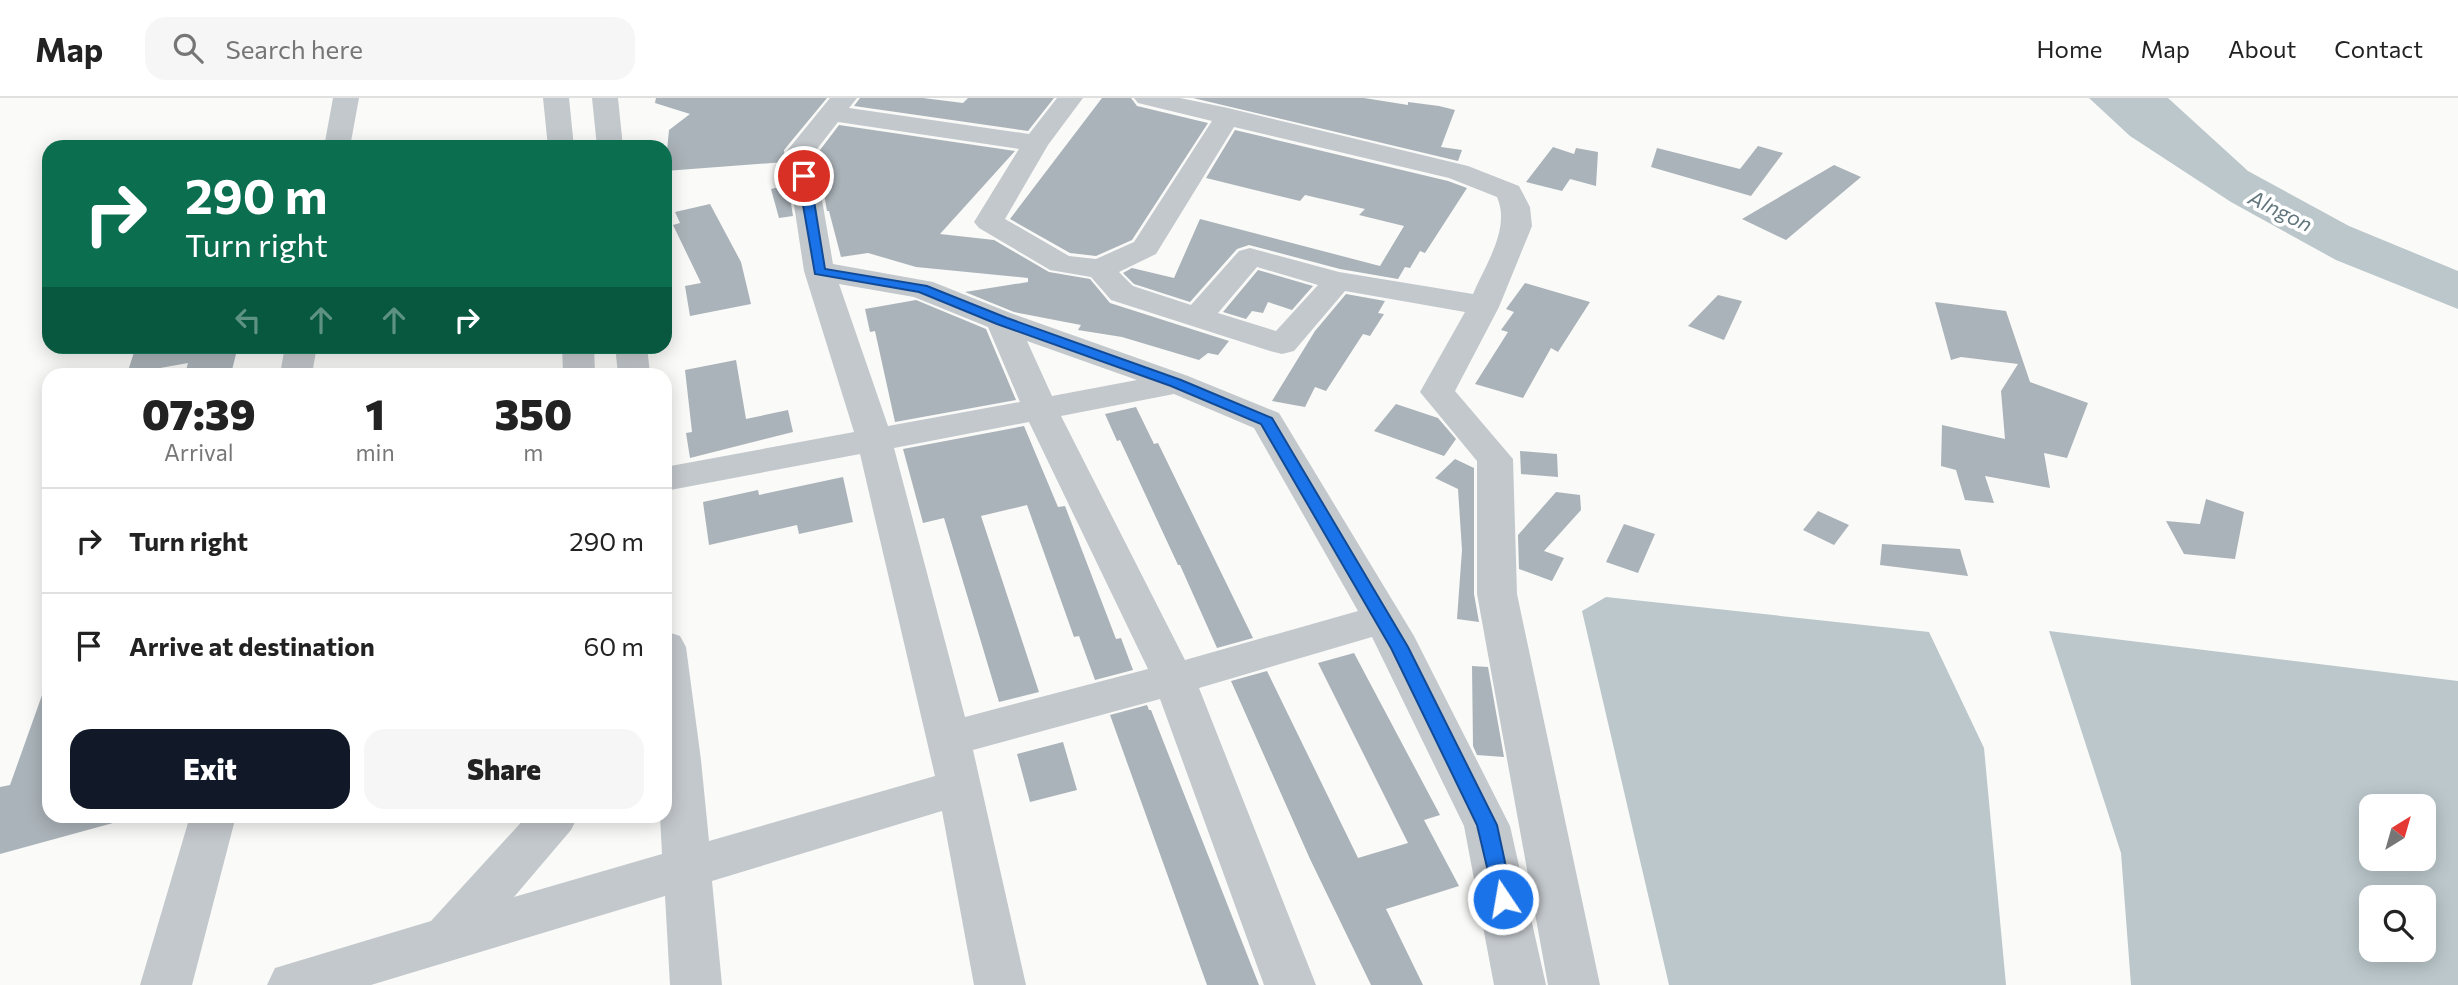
<!DOCTYPE html>
<html lang="en">
<head>
<meta charset="utf-8">
<style>
	:root { --surface:#fff; --page:#f6f6f6; --text:#222; --muted:#767676; --line:#e0e0e0; --accent:#111827 }
	body { margin:0; font-family:Commissioner,sans-serif; background:var(--page); color:var(--text); height:100vh; display:flex; flex-direction:column; font-size:26px; white-space:nowrap }
	* { box-sizing:border-box; margin:0 }
	p { font-size:23px; color:var(--muted) }
	.icon { flex:none; width:38px; height:38px; fill:none; stroke:currentColor; stroke-width:2; stroke-linecap:round; stroke-linejoin:round }
	.map { position:relative; flex:1; overflow:hidden }
	.panel { position:absolute; left:42px; top:270px; width:630px; height:455px; display:flex; flex-direction:column; background:var(--surface); border-radius:21px; box-shadow:0 4px 18px #0003 }
	.panel>* { flex:none }
	.hud { position:absolute; left:42px; top:42px; width:630px; height:214px; border-radius:21px; box-shadow:0 4px 18px #0003; background:#0b6e4f; color:#fff; overflow:hidden }
	.needle { width:46px; rotate:37deg }
	.buttons { position:absolute; left:2359px; top:696px; display:grid; gap:14px }
	.buttons a { display:grid; place-items:center; width:77px; height:77px; border-radius:14px; background:var(--surface); box-shadow:0 4px 18px #0003; font-size:35px }
	.pin { position:absolute; display:grid; place-items:center; width:60px; height:60px; color:#fff; margin:-30px; border:4px solid #fff; border-radius:50%; box-shadow:0 2px 7px #0007 }
	.me { position:absolute; width:77px; margin:-38px; rotate:348deg; stroke-linejoin:round; filter:drop-shadow(0 0 5px #0008) }
	.turn { display:flex; align-items:center; gap:24px; height:147px; padding:0 28px; font-size:32px }
	.turn .icon { width:91px; height:91px; stroke-width:2.5 }
	.turn b { display:block; font-size:49px; line-height:60px }
	.lanes { display:flex; align-items:center; height:66px; padding:0 28px; background:#0003; justify-content:center; gap:35px; direction:ltr }
	.lanes .off { opacity:.35 }
	.eta { display:flex; justify-content:space-evenly; align-items:center; height:119px; text-align:center }
	.eta b { font-size:42px; font-weight:800; line-height:49px }
	.action { display:flex; gap:14px; margin-top:auto; padding:14px 28px }
	.action a { flex:1; height:80px; border-radius:21px; background:var(--accent); color:#fff; font-size:28px; font-weight:800; line-height:80px; text-align:center }
	.action a+a { background:var(--page); color:var(--text) }
	ul { padding:0; list-style:none }
	li { display:flex; align-items:center; gap:21px; height:105px; padding:0 28px; border-top:2px solid var(--line) }
	li div { flex:1 }
	li b { display:block; font-size:26px }
	li em { font-style:normal }
	header { display:flex; align-items:center; gap:42px; box-sizing:border-box; height:98px; padding:0 35px; background:var(--surface); border-bottom:2px solid var(--line) }
	header strong { font-size:33px }
	nav { display:flex; gap:38px; margin-inline-start:auto; font-size:24px }
	.search { width:490px; height:63px; background:var(--page); display:flex; align-items:center; gap:18px; box-sizing:border-box; padding:0 24px; border-radius:21px; color:var(--muted); font-size:26px }
	.map>svg:first-child { display:block }
	.water { fill:#bbc7cb; fill-rule:evenodd }
	.building { fill:#aab3b9 }
	.lines { fill:none; stroke-linecap:round; stroke-linejoin:round }
	.minor { fill:#c3c8cc; fill-rule:evenodd }
	.route { fill:#1a73e8; stroke:#114b97; stroke-width:2 }
	.labels { text-anchor:middle; dominant-baseline:central; stroke-width:7; stroke-linejoin:round; paint-order:stroke }
	.far-water-label { font-size:21px; font-style:italic; fill:#60757c; stroke:#fff }
</style>
</head>
<body>
<header>
<strong>Map</strong>
<div class="search"><svg class="icon" aria-label="search" viewBox="0 0 24 24"><circle cx="10" cy="10" r="6"/><path d="M15 15l6 6"/></svg>Search here</div>
<nav><a>Home</a><a>Map</a><a>About</a><a>Contact</a></nav>
</header>
<div class="map">
<svg width="2458" height="887" viewBox="0 0 2458 887">
	<rect width="100%" height="100%" fill="#fafaf8"/>
	<!-- water -->
	<path class="water" d="M2089,0H2168L2248,73L2349,128L2458,173V211L2336,162L2231,104L2130,38Z
		M1606,499L1929,534L1984,650L2006,887H1669L1582,513Z
		M2049,533L2458,583V887H2131L2121,755ZM2371,709H2424V761H2371ZM2371,800H2424V852H2371Z"/>
	<!-- building -->
	<path class="building" d="M656,0H827L784,52L785,64L665,73L669,32L690,16L655,5Z
		M860,0H923L963,5L968,0H1054L1028,33L854,8Z
		M1102,0H1131L1137,8L1208,25L1132,142L1096,158L1070,155L1010,121Z
		M1193,0H1364L1408,7V4L1439,8L1455,12L1441,49L1462,52L1458,63Z
		M839,27L1015,53L940,136L994,142L1049,174L1090,181L1110,205L1229,243L1218,257L1208,255L1199,262L1122,239L1078,232L1081,227L1014,214L965,194L1028,184V180L916,169L868,155L841,159L829,113H827L817,56Z
		M1235,32L1448,83L1467,90L1425,155L1420,153L1410,170L1405,169L1398,181L1340,171L1249,147L1237,151L1190,204L1134,186L1123,175L1132,170L1174,180L1200,121L1380,168L1404,128L1359,117L1365,111L1305,97L1300,103L1206,80Z
		M1758,48L1783,55L1751,98L1651,69L1657,50L1740,71Z
		M1553,49L1574,56L1576,50L1598,54L1596,88L1570,81L1562,93L1526,84Z
		M1834,67L1861,79L1786,142L1742,121Z
		M788,87L793,118L779,120L771,91Z
		M710,106L741,164L751,206L690,218L685,188L701,185L673,127L680,125L675,114Z
		M1258,172L1313,188L1292,212L1268,204L1263,215L1252,213L1246,221L1223,214Z
		M1525,185L1590,204L1558,254L1551,250L1523,300L1475,286L1508,234L1501,232L1514,214L1506,211Z
		M1346,196L1385,203L1378,215L1384,216L1370,238L1363,236L1326,293L1315,289L1305,309L1272,303L1315,233Z
		M1718,197L1742,203L1724,242L1688,228Z
		M916,202L986,231L1016,302L895,324L875,233L870,234L865,211Z
		M1935,204L2006,213L2030,284L2088,305L2067,360L2044,355L2050,390L1985,378L1994,405L1965,402L1956,372L1941,368L1942,327L2005,341L2001,293L2018,266L1961,259L1951,262Z
		M136,248H238L232,272L210,276H185L188,265L127,276Z
		M736,262L746,321L788,312L793,334L690,360L686,335L692,334L685,272Z
		M1396,306L1438,320L1456,341L1444,358L1374,333Z
		M1136,309L1154,346L1158,345L1253,540L1217,550L1180,467H1178L1120,342L1117,343L1105,316Z
		M1024,328L1058,409L1065,408L1116,541L1121,540L1133,572L1095,582L1079,538L1074,539L1027,407L981,418L1039,594L999,604L944,420L923,425L903,351Z
		M1520,353L1557,356L1558,379L1521,376Z
		M1455,361L1474,370V496L1479,524L1457,521L1462,452L1458,391L1435,380Z
		M843,379L853,424L799,436L797,427L709,447L703,404L758,392L759,397Z
		M1556,394L1580,397L1581,412L1544,453L1564,460L1552,483L1519,471L1518,437Z
		M2206,401L2244,414L2235,461L2184,456L2166,423L2200,426Z
		M1818,413L1849,427L1834,447L1803,432Z
		M1624,426L1655,436L1638,475L1606,464Z
		M1882,446L1960,451L1968,478L1880,467Z
		M1354,555L1440,717L1424,722L1459,788L1386,811L1423,887H1371L1310,761L1231,583L1267,573L1358,760L1408,745L1318,565Z
		M1472,568L1488,569L1504,659L1477,657L1473,648Z
		M46,586L49,587V718H112L113,725L0,756V689L10,687Z
		M1147,607L1149,612H1151L1259,887H1207L1110,617Z
		M1063,644L1077,692L1030,704L1017,656Z"/>
	<g class="lines">
		<!-- minor -->
		<path class="minor" d="M333,0H359L350,49H324Z
			M543,0H569L574,49H548Z
			M592,0H618L623,49H597Z
			M830,0H857L849,10L1029,36L1057,0H1083L1048,47L1005,121L1069,158L1096,161L1134,144L1212,23L1138,5L1134,0H1180L1228,10L1468,68L1519,88L1530,109L1532,128L1499,209L1455,293L1513,361L1517,496L1600,887H1548L1477,496V363L1420,294L1465,214L1345,193L1294,253L1282,256L1270,253L1111,202L1091,179L1050,172L979,130L974,124L1019,51L838,24L814,55L833,166L933,184L1013,216L1188,278L1279,315L1414,538L1510,728L1546,887H1494L1464,728L1372,539L1199,590L1316,887H1264L1160,601L973,652L1026,887H974L942,713L712,783L722,887H670L665,798L371,887H267L275,870L431,823L527,718H578L571,732L514,799L662,756L660,718H665V533L680,538L686,549L701,662L709,743L935,678L860,356L665,393V369L854,334L804,173L786,54ZM1234,29L1449,80L1497,99C1511,131 1485,167 1473,196L1339,174L1250,150L1239,153L1191,207L1133,188L1119,174L1156,156ZM1257,169L1318,187L1276,233L1218,215ZM839,186L914,199L988,229L1020,304L888,328ZM1027,243L1137,282L1052,298ZM1174,296L1254,330L1358,513L1185,562L1061,318ZM1029,324L1148,571L965,619L894,350Z
			M285,248H317L312,276H280Z
			M562,248H594L595,276H563Z
			M615,248H647L650,276H618Z
			M190,718H236L192,887H140Z"/>
	</g>
	<!-- route -->
	<path class="route" d="M804,74L810,78L825,171L927,188L1007,220L1181,282L1272,320L1408,549L1497,727L1513,801L1510,807L1503,810L1496,807L1477,727L1391,550L1261,326L1171,288L997,226L919,194L815,176L798,78Z"/>
	<g class="labels">
		<!-- far-water labels -->
		<g class="far-water-label">
			<text transform="translate(2281 112) rotate(26)">Alngon</text>
		</g>
	</g>
</svg>
<div class="buttons">
<a><svg class="needle" viewBox="-14 -14 28 28"><path d="M0-13l5 13h-10z" fill="#e53935"/><path d="M0 13l5-13h-10z" fill="#767676"/></svg></a>
<a><svg class="icon" aria-label="search" viewBox="0 0 24 24"><circle cx="10" cy="10" r="6"/><path d="M15 15l6 6"/></svg></a>
</div>
<div class="pin" style="left:804px;top:78px;background:#d93025"><svg class="icon" aria-label="arrive" viewBox="0 0 24 24"><path d="M6 21V4h12l-3 4 3 4H6"/></svg></div>
<svg class="me" style="left:1503px;top:801px" viewBox="-20 -20 40 40"><circle r="17" fill="#1a73e8" stroke="#fff" stroke-width="3"/><path d="M0-11L8 9 0 5-8 9z" fill="#fff"/></svg>
<div class="hud">
<div class="turn"><svg class="icon" aria-label="right" viewBox="0 0 24 24"><path d="M7 20v-9h11M14 6l5 5-5 5"/></svg><div><b>290 m</b>Turn right</div></div>
<div class="lanes"><svg class="icon off" aria-label="left" viewBox="0 0 24 24"><path d="M17 20v-9H6M10 6l-5 5 5 5"/></svg><svg class="icon off" aria-label="ahead" viewBox="0 0 24 24"><path d="M12 20V5M6 11l6-6 6 6"/></svg><svg class="icon off" aria-label="ahead" viewBox="0 0 24 24"><path d="M12 20V5M6 11l6-6 6 6"/></svg><svg class="icon" aria-label="right" viewBox="0 0 24 24"><path d="M7 20v-9h11M14 6l5 5-5 5"/></svg></div>
</div>
<section class="panel">
<div class="eta">
<div><b>07:39</b><p>Arrival</p></div>
<div><b>1</b><p>min</p></div>
<div><b>350</b><p>m</p></div>
</div>
<ul>
<li><svg class="icon" aria-label="right" viewBox="0 0 24 24"><path d="M7 20v-9h11M14 6l5 5-5 5"/></svg><div><b>Turn right</b></div><em>290 m</em></li>
<li><svg class="icon" aria-label="arrive" viewBox="0 0 24 24"><path d="M6 21V4h12l-3 4 3 4H6"/></svg><div><b>Arrive at destination</b></div><em>60 m</em></li>
</ul>
<div class="action"><a>Exit</a><a>Share</a></div>
</section>
</div>
</body>
</html>
